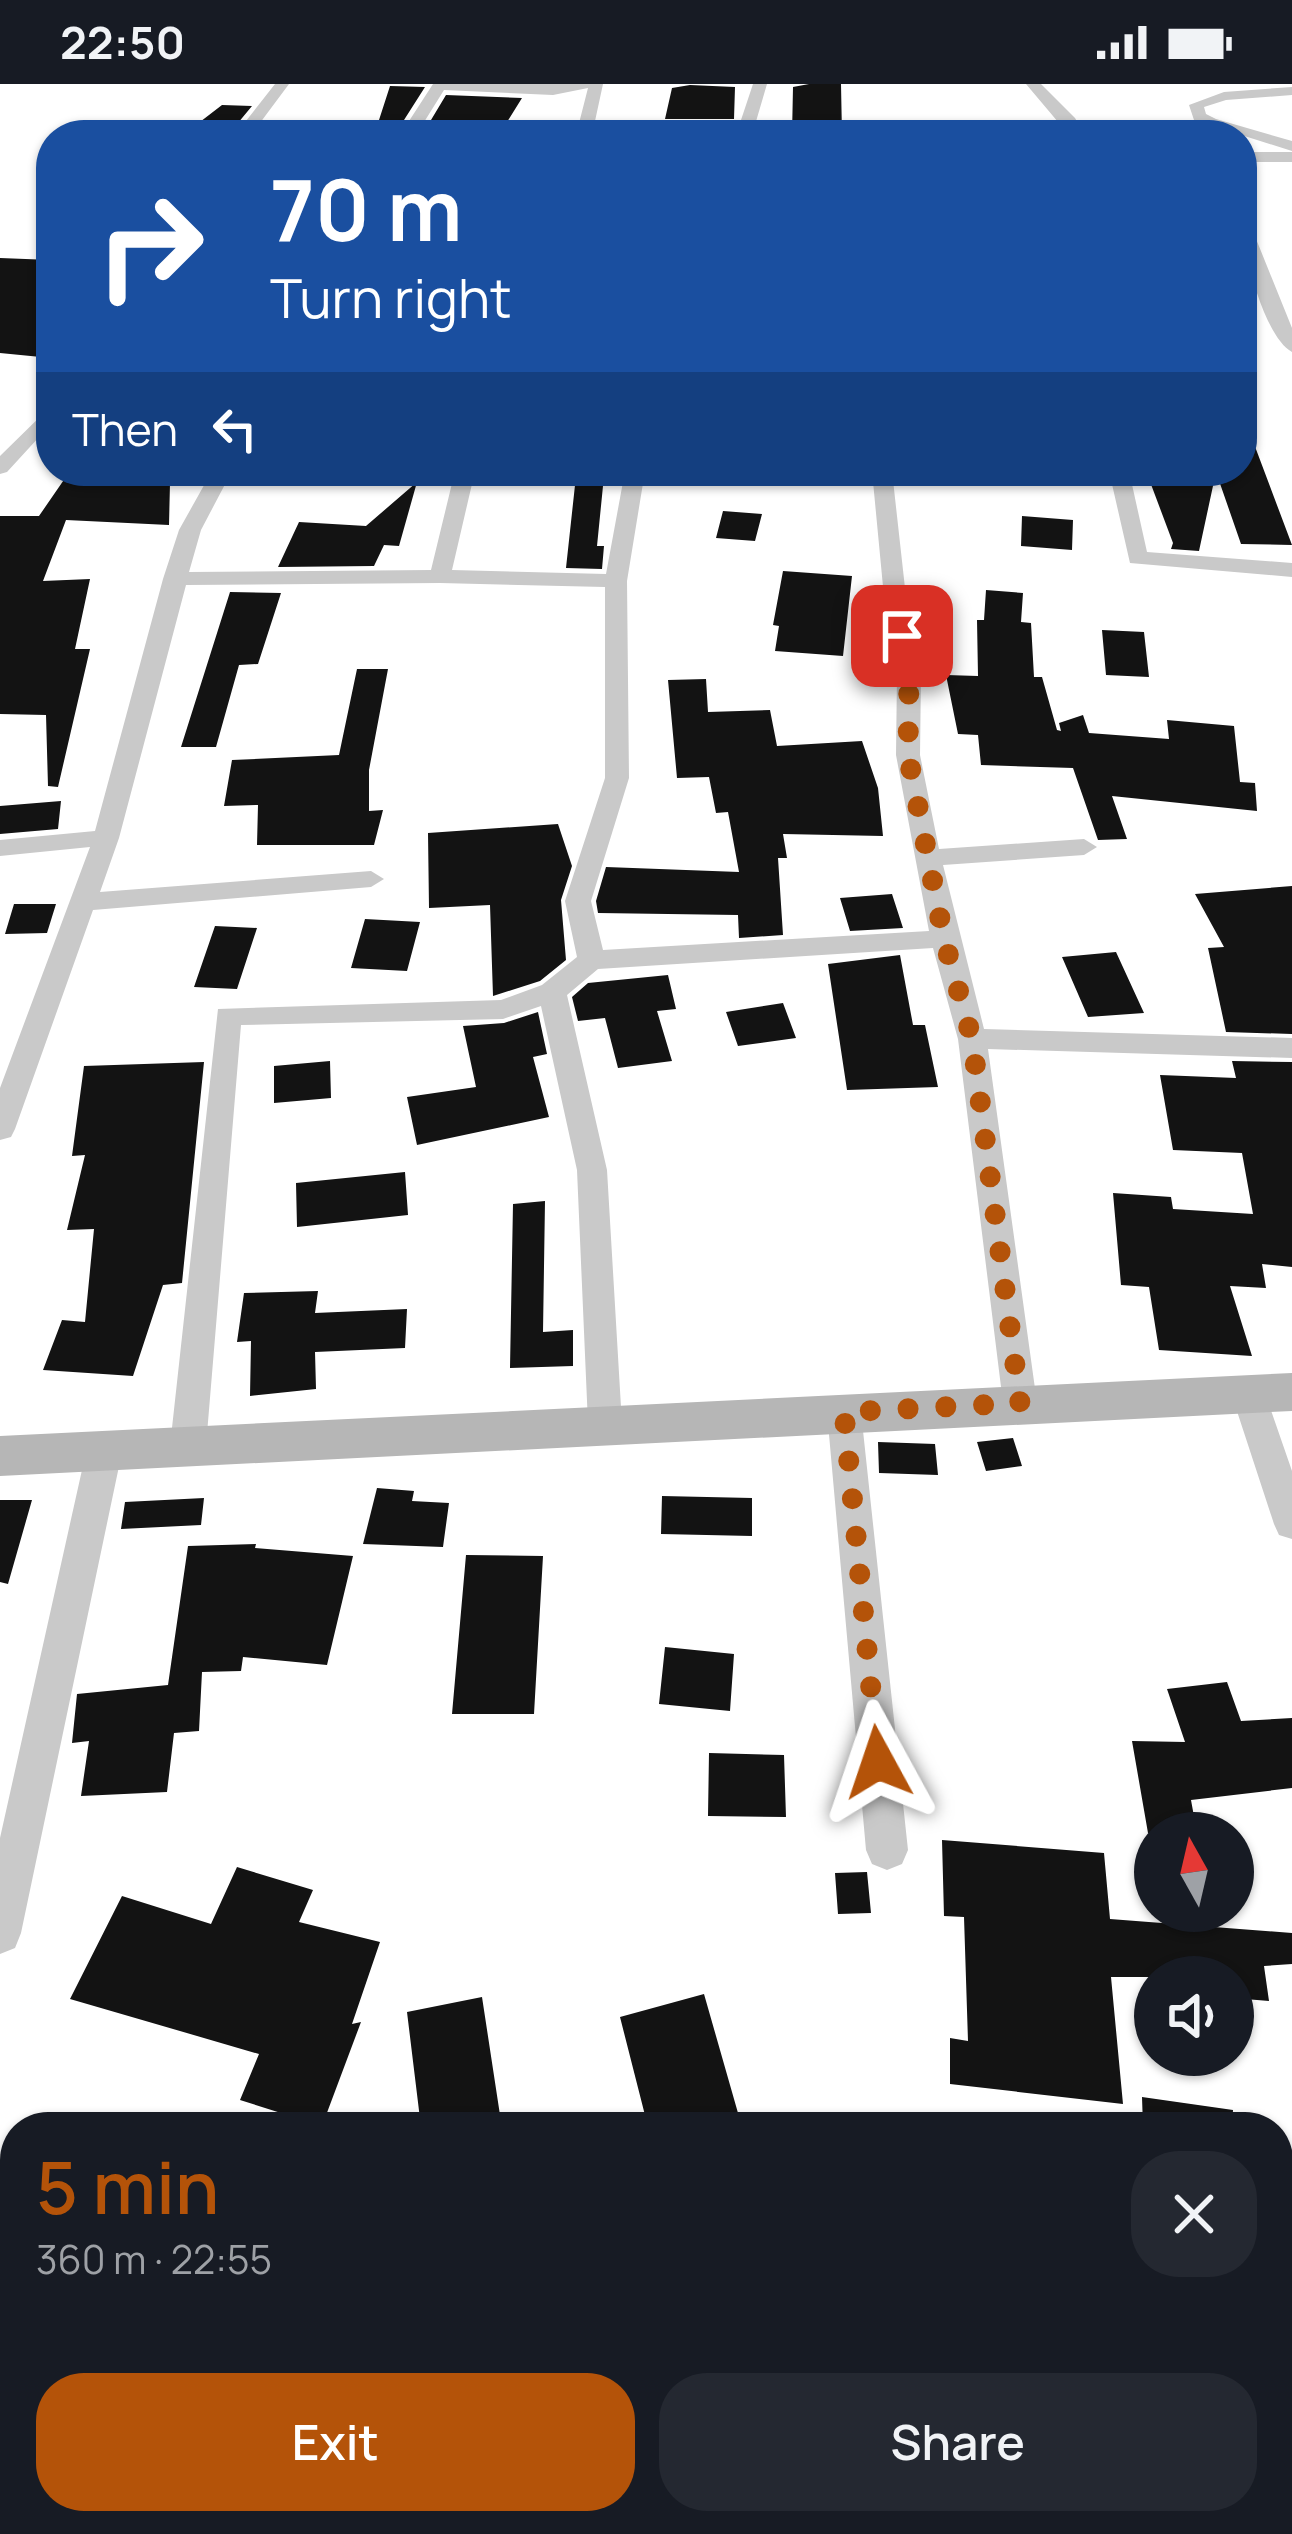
<!DOCTYPE html>
<html lang="en">
<head>
<meta charset="utf-8">
<style>
	:root { --surface:#171b24; --page:#242831; --text:#f1f3f6; --muted:#9ea1a6; --accent:#b45309 }
	body { margin:0; font-family:Manrope,sans-serif; background:var(--page); color:var(--text); height:100vh; display:flex; flex-direction:column; font-size:45px; white-space:nowrap }
	* { box-sizing:border-box; margin:0 }
	p { font-size:39px; color:var(--muted) }
	.icon { flex:none; width:66px; height:66px; fill:none; stroke:currentColor; stroke-width:2; stroke-linecap:round; stroke-linejoin:round }
	.map { position:relative; flex:1; overflow:hidden }
	.side { position:absolute; left:0px; top:2028px; width:1293px; height:423px; display:flex; flex-direction:column; background:var(--surface); border-radius:48px 48px 0 0; box-shadow:0 3px 9px #0004 }
	.side>* { flex:none }
	.guide { position:absolute; left:36px; top:36px; width:1221px; height:366px; border-radius:48px; box-shadow:0 3px 9px #0004; background:#1a4fa0; color:#fff; overflow:hidden }
	.needle { width:78px; rotate:352deg }
	.controls { position:absolute; left:1134px; top:1728px; display:grid; gap:24px }
	.controls a { display:grid; place-items:center; width:120px; height:120px; border-radius:50%; background:var(--surface); box-shadow:0 3px 9px #0004; font-size:60px }
	.pin { position:absolute; display:grid; place-items:center; width:102px; height:102px; color:#fff; margin:-51px; border-radius:24px; box-shadow:0 6px 18px #0006 }
	.me { position:absolute; width:132px; margin:-66px; rotate:355deg; stroke-linejoin:round; filter:drop-shadow(0 0 9px #0008) }
	.turn { display:flex; align-items:center; gap:42px; height:252px; padding:0 36px; font-size:54px }
	.turn .icon { width:156px; height:156px; stroke-width:2.5 }
	.turn b { display:block; font-size:84px; line-height:102px }
	.then { display:flex; align-items:center; height:114px; padding:0 36px; background:#0003; gap:24px; font-size:45px }
	.round { display:grid; place-items:center; flex:none; width:126px; height:126px; border-radius:48px; background:var(--page) }
	.headline { display:flex; align-items:center; justify-content:space-between; height:204px; padding:0 36px }
	h1 { font-size:72px; font-weight:600; line-height:90px; color:var(--accent) }
	.button { display:flex; gap:24px; margin-top:auto; padding:24px 36px }
	.button a { flex:1; height:138px; border-radius:48px; background:var(--accent); color:#fff; font-size:48px; font-weight:600; line-height:138px; text-align:center }
	.button a+a { background:var(--page); color:var(--text) }
	.status { display:flex; justify-content:space-between; align-items:center; height:84px; padding:0 60px; background:var(--surface); direction:ltr }
	.status svg { height:33px; fill:currentColor }
	.map>svg:first-child { display:block }
	.building { fill:#131313 }
	.lines { fill:none; stroke-linecap:round; stroke-linejoin:round }
	.street { fill:#c9c9c9; fill-rule:evenodd }
	.secondary { fill:#b6b6b6; fill-rule:evenodd }
	.route { stroke:#b45309; stroke-width:21; stroke-dasharray:0 37.8 }
</style>
</head>
<body>
<div class="status"><b>22:50</b><svg viewBox="0 0 49 12"><path d="M0 12V9h3v3zM5 12V6h3v6zM10 12V3h3v9zM15 12V0h3v12zM26 1h20v11H26zM47 4h2v5h-2z"/></svg></div>
<div class="map">
<svg width="1292" height="2450" viewBox="0 0 1292 2450">
	<rect width="100%" height="100%" fill="#fff"/>
	<!-- building -->
	<path class="building" d="M809,0H841L842,51H792L793,3Z
		M690,1L735,3L734,35H665L672,4Z
		M390,2L425,3L404,36H379Z
		M446,11L522,14L502,46L449,43L456,36H431Z
		M222,21L252,22L228,51H183Z
		M0,174L51,176V274L0,269Z
		M1242,328L1292,461L1241,460L1216,388L1199,467L1171,465L1173,459L1146,387H1242Z
		M70,387L170,399L169,441L66,436L43,497L90,495L75,565H90L58,703L48,702L46,631L0,630V432H39Z
		M576,392H604L597,462H604L602,485L566,484Z
		M417,398L399,462L384,461L374,482L278,483L299,438L366,442Z
		M723,427L762,430L755,457L716,454Z
		M1022,432L1073,436L1072,466L1021,462Z
		M783,487L852,492L843,572L775,567L779,542L773,541Z
		M986,506L1023,509L1021,538L1031,539L1034,593H1042L1057,646L1061,647L1059,639L1083,631L1089,649L1169,655L1167,636L1234,642L1240,698L1255,699L1257,727L1112,712L1127,755L1098,756L1073,684L981,681L978,651L958,650L946,591L978,592L977,536H984Z
		M230,508L281,509L258,580L239,581L216,663H181Z
		M1102,546L1144,548L1149,593L1106,591Z
		M357,585H388L369,686V727L383,726L374,761H257L258,721L224,722L232,676L339,671Z
		M706,595L708,628L770,626L777,662L862,657L878,704L883,752L783,750L787,774H778L783,851L739,854L738,831L598,829L596,817L606,783L739,788L728,728L716,729L709,693L677,694L668,596Z
		M61,717L58,745L0,750V722Z
		M558,740L572,782L561,816L566,876L540,897L493,912L490,821L429,824L428,749Z
		M1292,802V950L1226,948L1208,864L1224,863L1195,810Z
		M892,810L903,844L850,847L840,814Z
		M14,820H56L47,849L5,850Z
		M365,835L420,838L407,887L351,884Z
		M215,842L257,844L237,905L194,903Z
		M1116,868L1144,929L1088,933L1062,873Z
		M900,871L913,941H925L938,1003L847,1006L828,880Z
		M668,891L676,925L657,927L672,977L618,984L605,934L578,937L572,913L588,899Z
		M783,919L796,954L738,962L726,928Z
		M538,928L547,970L533,973L549,1033L417,1061L407,1013L476,1003L463,942L504,939Z
		M330,977L331,1014L274,1019V982Z
		M1232,977L1292,978V1183L1262,1180L1266,1204L1230,1202L1252,1272L1159,1266L1149,1203L1121,1201L1113,1109L1171,1113L1173,1125L1253,1130L1242,1069L1173,1066L1160,991L1236,994Z
		M204,978L182,1199L163,1201L133,1292L43,1286L62,1236L85,1238L94,1145L67,1146L85,1071L72,1072L84,982Z
		M405,1088L408,1131L297,1143L296,1099Z
		M545,1117L543,1248L573,1246V1282L510,1284L513,1120Z
		M318,1207L315,1229L407,1225L405,1264L315,1268L316,1305L250,1312L251,1257L237,1258L244,1209Z
		M1013,1354L1022,1382L986,1387L977,1358Z
		M878,1358L935,1360L938,1391L879,1389Z
		M377,1404L414,1407L412,1417L449,1419L443,1463L363,1460Z
		M662,1412L752,1414V1452L661,1450Z
		M204,1414L201,1441L121,1445L125,1418Z
		M0,1416H32L8,1500L0,1498Z
		M256,1460L255,1464L353,1472L327,1581L243,1573L241,1587L202,1588L199,1647L174,1649L167,1708L81,1712L89,1657L72,1659L77,1610L168,1601L188,1462Z
		M466,1471L543,1472L534,1630H452Z
		M665,1563L734,1570L730,1627L659,1620Z
		M1227,1598L1241,1637L1292,1634V1704L1191,1716L1197,1749H1148L1132,1657L1185,1658L1167,1605Z
		M709,1669L784,1671L786,1733L708,1732Z
		M942,1756L1104,1769L1110,1835L1292,1849V1880L1264,1882L1269,1917L1233,1914V1893H1111L1123,2020L950,2000V1954L968,1957L964,1833L944,1832Z
		M237,1783L313,1806L299,1838L380,1858L352,1940L361,1938L322,2042L240,2016L259,1970L70,1915L122,1812L211,1840Z
		M867,1788L871,1829L838,1830L835,1789Z
		M704,1910L742,2043H648L620,1933Z
		M482,1913L500,2031L421,2043L407,1928Z
		M1142,2013L1233,2026L1232,2043H1143Z"/>
	<g class="lines">
		<!-- street -->
		<path class="street" d="M275,0H289L251,51H235Z
			M433,0H603L592,51H576L588,4L553,11L444,6L416,51H400Z
			M753,0H767L752,51H736Z
			M1026,0H1041L1075,34L1085,51H1069Z
			M1292,3V11L1226,16L1204,23L1206,30L1216,35L1292,57V67L1194,36L1189,21L1224,8Z
			M1242,68H1292V78H1242Z
			M1242,135L1250,140L1292,244V268C1264,253 1242,166 1242,135Z
			M51,322V340L7,388L0,390V372Z
			M212,387H232L201,446L189,488L431,486L455,387H475L452,486L606,490L625,387H645L627,497L629,694L591,817L603,866L929,847L896,671L897,590L884,513L872,387H892L906,513L921,590L920,671L939,765L1084,755L1097,763L1084,771L943,781L984,945L1292,954V974L988,965L1037,1319L1032,1329L1020,1333L1008,1329L1003,1319L958,955L933,864L598,885L567,911L607,1086L622,1340L617,1350L605,1354L593,1350L588,1340L577,1086L541,922L503,935L241,941L206,1362L200,1372L188,1376L176,1372L170,1362L218,925L501,916L542,901L577,873L565,817L605,694V503L440,499L186,501L119,754L100,808L371,787L384,795L371,803L93,826L15,1045L11,1053L0,1056V1004L90,763L0,772V756L95,747L163,495L179,446Z
			M1109,387H1129L1147,468L1292,479V493L1130,479Z
			M1249,1298L1261,1302L1266,1312L1292,1387V1455L1279,1451L1274,1440L1232,1312L1237,1302Z
			M844,1314L856,1318L861,1328L908,1766L902,1780L887,1786L872,1780L866,1766L827,1328L832,1318Z
			M104,1353L116,1358L122,1368L21,1849L15,1864L0,1870V1754L86,1368L92,1358Z"/>
		<!-- secondary -->
		<path class="secondary" d="M1292,1289V1327L0,1392V1352Z"/>
	</g>
	<g class="lines">
		<!-- route -->
		<path class="route" d="M878,1678L844,1328L1020,1319L972,955L944,855L908,671L909,590L902,552"/>
	</g>
</svg>
<div class="controls">
<a><svg class="needle" viewBox="-14 -14 28 28"><path d="M0-13l5 13h-10z" fill="#e53935"/><path d="M0 13l5-13h-10z" fill="#9ea1a6"/></svg></a>
<a><svg class="icon" aria-label="sound" viewBox="0 0 24 24"><path d="M4 9h4l5-4v14l-5-4H4zM17 9q2 3 0 6"/></svg></a>
</div>
<div class="pin" style="left:902px;top:552px;background:#d93025"><svg class="icon" aria-label="arrive" viewBox="0 0 24 24"><path d="M6 21V4h12l-3 4 3 4H6"/></svg></div>
<svg class="me" style="left:878px;top:1678px" viewBox="-20 -20 40 40"><path d="M0-17L14 15 0 8-14 15z" fill="#b45309" stroke="#fff" stroke-width="4"/></svg>
<div class="guide">
<div class="turn"><svg class="icon" aria-label="right" viewBox="0 0 24 24"><path d="M7 20v-9h11M14 6l5 5-5 5"/></svg><div><b>70 m</b>Turn right</div></div>
<div class="then">Then<svg class="icon" aria-label="left" viewBox="0 0 24 24"><path d="M17 20v-9H6M10 6l-5 5 5 5"/></svg></div>
</div>
<section class="side">
<div class="headline"><div><h1>5 min</h1><p>360 m · 22:55</p></div><a class="round"><svg class="icon" aria-label="close" viewBox="0 0 24 24"><path d="M6 6l12 12M18 6L6 18"/></svg></a></div>
<div class="button"><a>Exit</a><a>Share</a></div>
</section>
</div>
</body>
</html>
